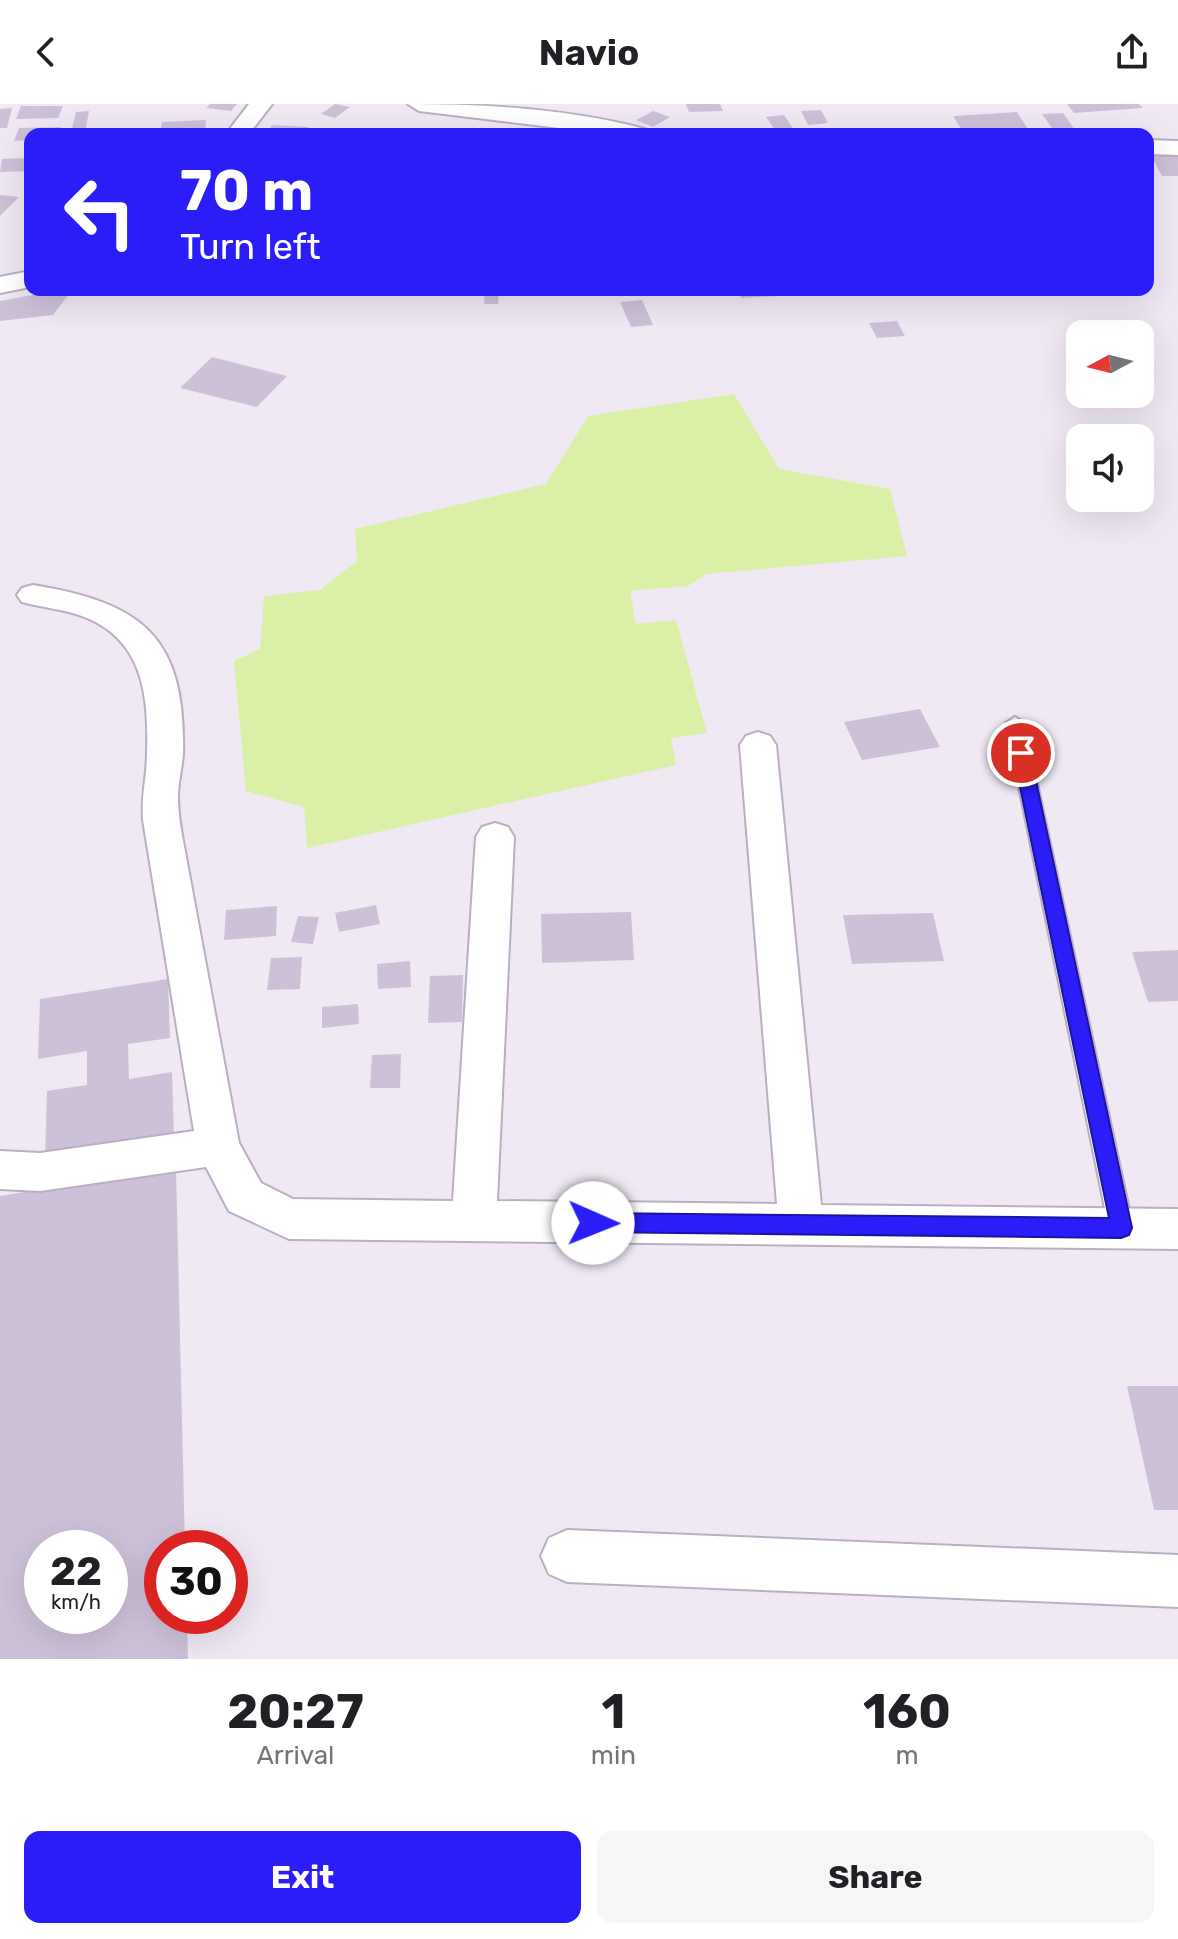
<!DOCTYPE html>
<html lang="en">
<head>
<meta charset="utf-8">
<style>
	:root { --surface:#fff; --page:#f6f6f6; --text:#202124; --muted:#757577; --accent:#2a1df7 }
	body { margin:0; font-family:Rubik,sans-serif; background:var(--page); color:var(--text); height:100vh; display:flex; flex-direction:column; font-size:30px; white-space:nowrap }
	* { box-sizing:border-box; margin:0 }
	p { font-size:26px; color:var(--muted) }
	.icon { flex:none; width:44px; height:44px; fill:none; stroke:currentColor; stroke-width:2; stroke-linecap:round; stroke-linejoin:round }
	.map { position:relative; height:1555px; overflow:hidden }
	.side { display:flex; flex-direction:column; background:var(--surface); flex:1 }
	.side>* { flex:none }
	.banner { position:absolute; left:24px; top:24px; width:1130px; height:168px; border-radius:16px; box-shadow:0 8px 32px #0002; background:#2a1df7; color:#fff; overflow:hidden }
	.needle { width:52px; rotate:263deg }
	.controls { position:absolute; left:1066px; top:216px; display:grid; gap:16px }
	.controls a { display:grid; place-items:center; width:88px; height:88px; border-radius:16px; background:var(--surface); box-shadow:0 8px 32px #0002; font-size:40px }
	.speed { position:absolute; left:24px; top:1426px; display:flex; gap:16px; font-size:40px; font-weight:700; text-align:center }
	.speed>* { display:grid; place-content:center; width:104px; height:104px; border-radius:50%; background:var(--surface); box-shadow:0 8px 32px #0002; line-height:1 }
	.speed small { font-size:20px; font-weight:400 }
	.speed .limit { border:12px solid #d22; background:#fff; color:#111 }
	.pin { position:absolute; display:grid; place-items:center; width:68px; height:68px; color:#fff; margin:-34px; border:4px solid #fff; border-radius:50%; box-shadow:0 2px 8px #0007 }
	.me { position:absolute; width:88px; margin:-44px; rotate:91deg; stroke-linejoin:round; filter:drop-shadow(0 0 6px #0008) }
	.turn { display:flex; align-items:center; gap:28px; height:168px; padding:0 24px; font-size:36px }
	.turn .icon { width:104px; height:104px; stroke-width:2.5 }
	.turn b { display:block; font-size:56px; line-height:68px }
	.eta { display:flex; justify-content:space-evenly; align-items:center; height:136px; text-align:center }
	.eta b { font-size:48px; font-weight:700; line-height:56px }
	.cta { display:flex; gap:16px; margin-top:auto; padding:16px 24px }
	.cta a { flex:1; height:92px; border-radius:16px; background:var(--accent); color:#fff; font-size:32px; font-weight:700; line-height:92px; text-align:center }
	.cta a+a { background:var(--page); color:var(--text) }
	header { display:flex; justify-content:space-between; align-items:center; height:104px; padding:0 24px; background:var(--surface); font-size:36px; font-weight:700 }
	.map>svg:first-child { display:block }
	.water { fill:#d9f0a6 }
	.building { fill:#cdc1d9; fill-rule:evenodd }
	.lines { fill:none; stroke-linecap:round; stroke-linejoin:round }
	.service-casing { stroke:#baaec3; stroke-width:4 }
	.minor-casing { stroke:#baaec3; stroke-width:4 }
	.service { fill:#fff; fill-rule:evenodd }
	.minor { fill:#fff; fill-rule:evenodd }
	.route { fill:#2a1df7; stroke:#1b13a1; stroke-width:2 }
</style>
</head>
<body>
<header><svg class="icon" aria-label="back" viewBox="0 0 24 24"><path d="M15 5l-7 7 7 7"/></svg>Navio<svg class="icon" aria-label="share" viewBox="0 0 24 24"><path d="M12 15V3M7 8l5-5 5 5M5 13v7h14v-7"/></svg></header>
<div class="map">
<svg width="1178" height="1555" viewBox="0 0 1178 1555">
	<rect width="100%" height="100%" fill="#f0e9f4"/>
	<!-- water -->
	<path class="water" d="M734,290L779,365L890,385L907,452L706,470L688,482L630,487L636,520L676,516L707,629L671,634L676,661L307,744L304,703L246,687L234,557L260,545L264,492L320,486L357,457L355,425L546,380L588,312Z"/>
	<!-- building -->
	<path class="building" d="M210,0H237L231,7L206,4Z
		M335,0L350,3L335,14L321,10Z
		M686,0H720L723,7L689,8Z
		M1067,0H1139L1143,4L1074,9Z
		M21,2H63L58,14L16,15Z
		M12,4L7,24H0V5Z
		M821,6L828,19L808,21L801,7Z
		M89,7L85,28H71L76,8Z
		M653,7L670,13L653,23L636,16Z
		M1017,8L1030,28L964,30L953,12Z
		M1063,9L1075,26L1054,27L1042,10Z
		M784,11L797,30H778L766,13Z
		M206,16L205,30H160L162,18Z
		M272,21L309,23L306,30H267Z
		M61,23L58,30H30V36L14,37L19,24Z
		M1149,48H1178V72H1162Z
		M30,54V67L0,68L2,55Z
		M1,91L19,93L0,112V92Z
		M60,186H72L53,211L0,217V197Z
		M485,186H499L498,200H484Z
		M739,186H777L780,192L741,194Z
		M642,196L653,221L631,223L620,198Z
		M897,217L905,232L877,234L869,219Z
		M212,253L287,272L257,303L180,284Z
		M920,605L940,643L862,656L844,618Z
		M376,801L380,820L339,828L335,809Z
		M277,802L276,832L224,836L226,806Z
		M631,808L634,856L542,859L541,810Z
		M933,809L944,857L852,860L843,811Z
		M298,812L319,813L313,840L291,838Z
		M1178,846V897L1148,898L1132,848Z
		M302,853L300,885L267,886L271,854Z
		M410,857L411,883L378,885L377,860Z
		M463,871L462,918L428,919L430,872Z
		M168,875L170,934L128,940L129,975L172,968L174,1034L45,1055L47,987L87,981V947L38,955L40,895Z
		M358,900L359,920L322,924V903Z
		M401,950L400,984H370L372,951Z
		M176,1063L185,1444H162V1512H187L188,1555H0V1092ZM42,1444H110V1512H42Z
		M1127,1282H1178V1406H1154Z"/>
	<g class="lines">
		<!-- service casing -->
		<g class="service-casing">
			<path id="service" d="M1015,613L1024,619L1133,1124L1129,1132L1121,1135L1113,1132L1109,1124L1006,619Z"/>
		</g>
		<!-- minor casing -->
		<g class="minor-casing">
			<path id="minor" d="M249,0H272L249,30H226Z
				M408,0C487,0 569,5 645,25L648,30H608L419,7Z
				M1148,36L1178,37V51L1148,50Z
				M30,167V183L0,189V173Z
				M33,481C143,499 186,533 183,650C182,664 178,679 178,693C178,710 181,726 184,742L239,1039L261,1079L293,1095L453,1097L476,733L482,723L495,719L508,723L514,733L497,1097L777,1100L740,641L746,632L758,628L770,632L776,641L821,1101L1178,1105V1145L289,1135L229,1107L206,1063L40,1087L0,1085V1047L40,1049L194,1027L143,716C141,693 147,672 147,649C149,594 144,538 87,514C66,505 43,504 22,498L17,491L22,484Z
				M567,1426L1178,1451V1503L567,1478L549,1470L541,1452L549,1434Z"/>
		</g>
		<!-- service -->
		<use href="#service" class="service"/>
		<!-- minor -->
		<use href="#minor" class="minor"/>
	</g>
	<!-- route -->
	<path class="route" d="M1021,643L1030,649L1132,1124L1129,1131L1121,1134L593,1128L585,1125L582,1119L585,1112L593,1109L1109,1114L1013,649Z"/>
</svg>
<div class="controls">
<a><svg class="needle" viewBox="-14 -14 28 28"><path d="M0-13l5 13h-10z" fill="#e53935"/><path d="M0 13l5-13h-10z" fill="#757577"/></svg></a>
<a><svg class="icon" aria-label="sound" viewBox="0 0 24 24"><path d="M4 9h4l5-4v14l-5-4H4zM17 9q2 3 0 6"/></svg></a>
</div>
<div class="speed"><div>22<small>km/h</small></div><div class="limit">30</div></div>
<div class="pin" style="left:1021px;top:649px;background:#d93025"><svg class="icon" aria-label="arrive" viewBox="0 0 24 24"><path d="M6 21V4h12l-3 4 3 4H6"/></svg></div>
<svg class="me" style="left:593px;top:1119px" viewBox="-20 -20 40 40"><circle r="19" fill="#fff"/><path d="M0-13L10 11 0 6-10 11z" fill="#2a1df7"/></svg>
<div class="banner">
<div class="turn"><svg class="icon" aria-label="left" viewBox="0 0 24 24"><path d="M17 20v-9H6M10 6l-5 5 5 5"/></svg><div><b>70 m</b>Turn left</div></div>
</div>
</div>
<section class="side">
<div class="eta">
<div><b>20:27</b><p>Arrival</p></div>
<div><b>1</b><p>min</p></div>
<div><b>160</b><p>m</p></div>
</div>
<div class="cta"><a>Exit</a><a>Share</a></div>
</section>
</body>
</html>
